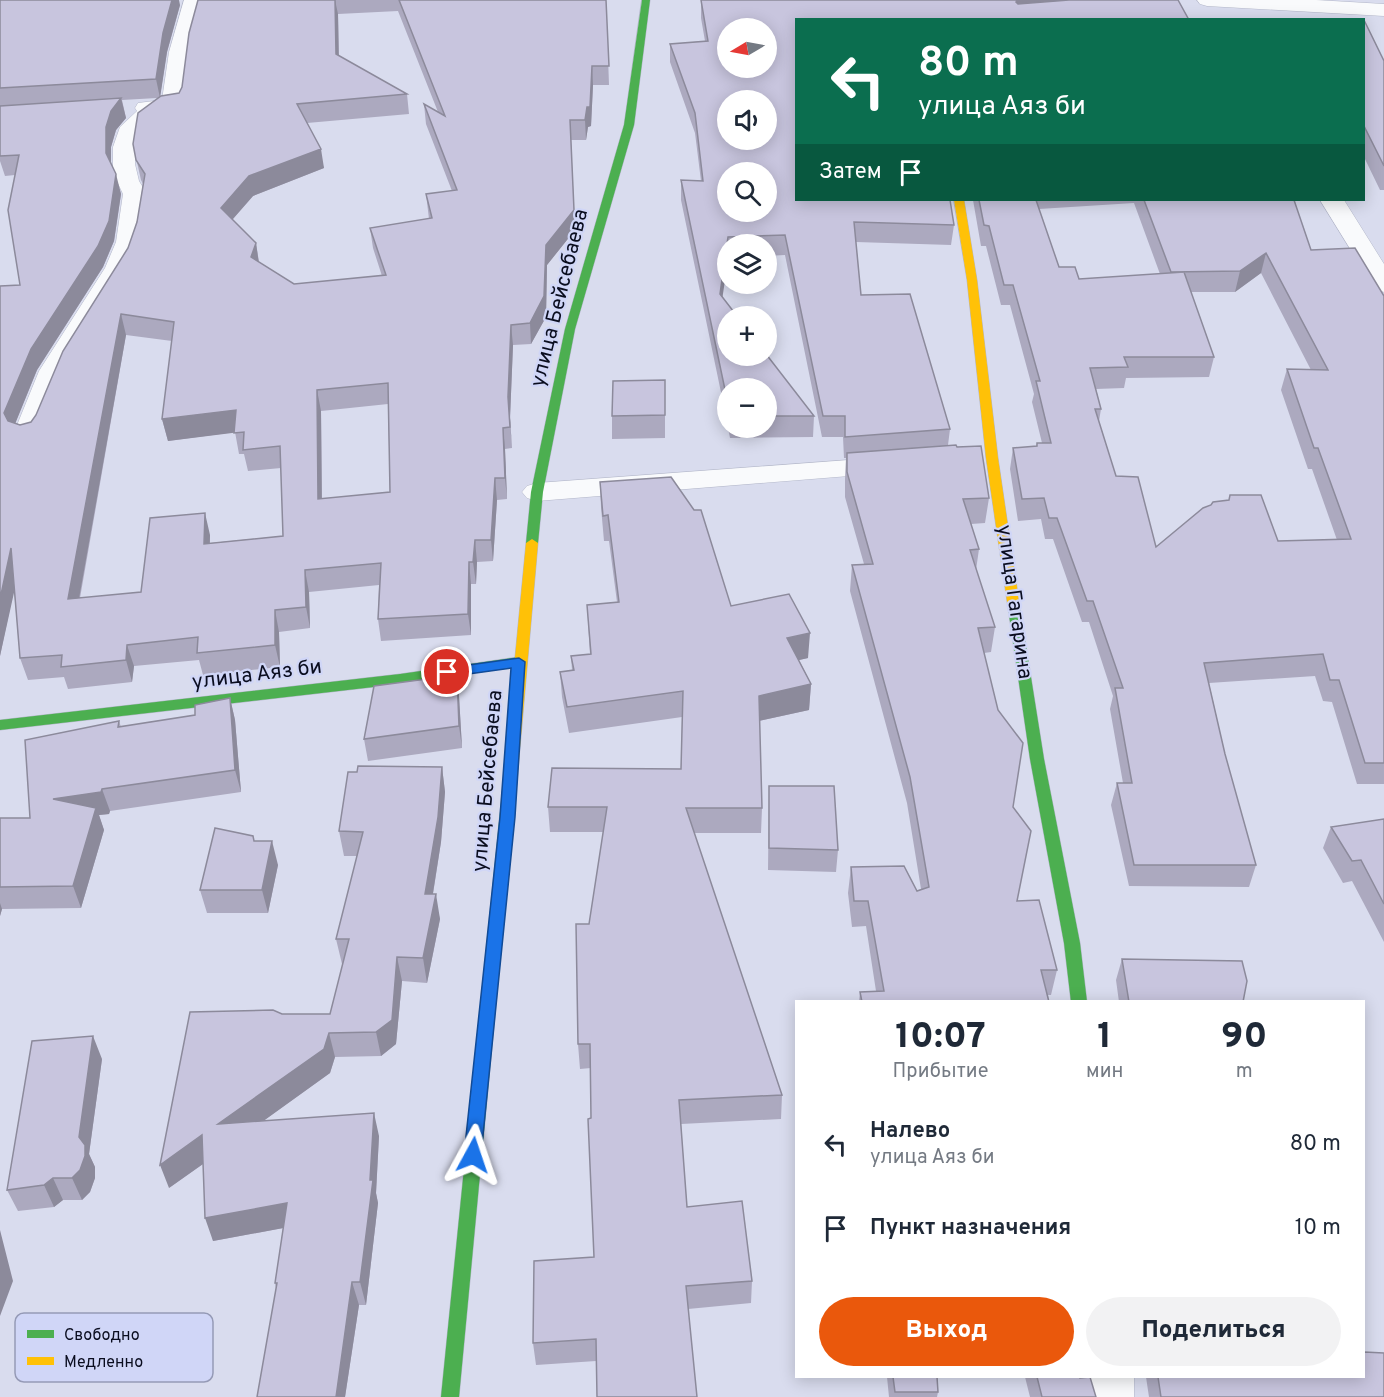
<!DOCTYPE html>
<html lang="ru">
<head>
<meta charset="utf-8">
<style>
	:root { --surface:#fff; --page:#f2f2f3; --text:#1f2937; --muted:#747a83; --accent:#ea580c }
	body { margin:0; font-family:Overpass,sans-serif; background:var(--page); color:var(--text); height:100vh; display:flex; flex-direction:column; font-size:22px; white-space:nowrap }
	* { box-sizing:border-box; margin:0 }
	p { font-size:20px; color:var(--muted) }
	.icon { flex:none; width:33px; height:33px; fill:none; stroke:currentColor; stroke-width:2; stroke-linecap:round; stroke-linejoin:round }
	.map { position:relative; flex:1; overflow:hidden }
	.details { position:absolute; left:795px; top:1000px; width:570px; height:378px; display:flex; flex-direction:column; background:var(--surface); border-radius:0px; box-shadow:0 3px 15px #0003 }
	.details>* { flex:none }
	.hud { position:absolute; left:795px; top:18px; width:570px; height:183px; border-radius:0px; box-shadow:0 3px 15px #0003; background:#0b6e4f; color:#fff; overflow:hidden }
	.needle { width:39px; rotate:260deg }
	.buttons { position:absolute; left:717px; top:18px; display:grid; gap:12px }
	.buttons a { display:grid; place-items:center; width:60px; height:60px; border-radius:50%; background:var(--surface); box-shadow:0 3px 15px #0003; font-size:30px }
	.pin { position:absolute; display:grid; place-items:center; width:51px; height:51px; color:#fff; margin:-26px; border:3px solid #fff; border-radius:50%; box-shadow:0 2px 6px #0007 }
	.me { position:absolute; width:66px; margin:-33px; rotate:5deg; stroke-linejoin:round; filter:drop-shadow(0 0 4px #0008) }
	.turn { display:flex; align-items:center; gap:21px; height:126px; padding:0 24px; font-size:27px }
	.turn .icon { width:78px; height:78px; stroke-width:2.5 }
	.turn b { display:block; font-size:42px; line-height:51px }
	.then { display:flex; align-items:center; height:57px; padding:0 24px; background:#0003; gap:12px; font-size:22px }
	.eta { display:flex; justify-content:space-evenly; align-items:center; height:102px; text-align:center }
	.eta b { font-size:36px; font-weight:800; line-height:42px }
	.primary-button { display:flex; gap:12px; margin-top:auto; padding:12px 24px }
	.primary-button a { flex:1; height:69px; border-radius:36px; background:var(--accent); color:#fff; font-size:24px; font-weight:800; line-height:69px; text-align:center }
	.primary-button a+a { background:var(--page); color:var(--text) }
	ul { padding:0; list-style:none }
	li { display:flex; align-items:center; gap:18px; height:84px; padding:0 24px }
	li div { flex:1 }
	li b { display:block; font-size:22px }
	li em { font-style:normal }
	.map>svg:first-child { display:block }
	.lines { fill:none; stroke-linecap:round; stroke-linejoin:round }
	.street-casing { stroke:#b3b7c9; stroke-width:1 }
	.fast-casing { stroke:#b3b7c9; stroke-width:1 }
	.slow-casing { stroke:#b3b7c9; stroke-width:1 }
	.street { fill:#f9fafc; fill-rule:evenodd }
	.fast { fill:#4caf50; fill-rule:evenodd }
	.slow { fill:#ffc107; fill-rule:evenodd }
	.wall { fill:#aca9bf; fill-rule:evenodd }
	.shaded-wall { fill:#8c8a9b }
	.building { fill:#c8c5de; stroke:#8c8a9b; stroke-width:1.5; fill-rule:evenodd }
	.route { fill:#1a73e8; stroke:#114b97; stroke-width:1.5 }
	.labels { text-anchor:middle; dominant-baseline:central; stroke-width:4.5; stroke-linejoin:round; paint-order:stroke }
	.street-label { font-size:21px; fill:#0a0d1f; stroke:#d0d6f7 }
	.key { fill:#d0d6f7; stroke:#959ab6; stroke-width:1.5 }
	.key-label { font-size:16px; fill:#0a0d1f }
</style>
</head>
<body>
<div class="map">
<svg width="1384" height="1397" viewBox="0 0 1384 1397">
	<rect width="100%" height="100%" fill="#d9dcee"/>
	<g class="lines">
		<!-- street casing -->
		<g class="street-casing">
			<path id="street" d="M184,0H204L191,52L184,106L181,111L164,113L140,131L136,147L135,164L139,181L147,194L140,242L131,268L67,371L41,435L37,441L27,444L17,441L13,435L39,371L105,268L116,242L123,194L113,173V147L120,127L137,111L135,108L138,103L162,100L169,52Z
				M1197,0H1316L1384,4V16L1207,6L1200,4Z
				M1320,200H1344L1384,264V292L1375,289Z
				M889,457L899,460L903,466L899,472L537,501L527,498L522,492L527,486L537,483Z
				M1088,1377H1134V1397H1088Z"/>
		</g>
		<!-- fast casing -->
		<g class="fast-casing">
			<path id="fast" d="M642,0H650L634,125L575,329L543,492L538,543L532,547L526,543L531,492L565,329L624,125Z
				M1014,604L1020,608L1044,759L1080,943L1087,1002H1071L1064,943L1030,759L1008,608Z
				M519,657L524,659L526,662L524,665L400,684L0,730V720L400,674Z
				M510,777L515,778L517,782L459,1397H441L503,782L505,778Z"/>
		</g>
		<!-- slow casing -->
		<g class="slow-casing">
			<path id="slow" d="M954,200H964L977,280L998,458L1020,608L1014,612L1008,608L986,458L967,280Z
				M532,539L538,543L517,782L515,786H505L503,782L526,543Z"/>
		</g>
		<!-- street -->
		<use href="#street" class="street"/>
		<!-- fast -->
		<use href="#fast" class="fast"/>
		<!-- slow -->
		<use href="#slow" class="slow"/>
	</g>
	<!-- wall -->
	<path class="wall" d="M0,0L180,5L167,52L160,96L179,93L182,87L198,0H606L609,85H593L591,126L588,127L586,140H571L575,230L547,265L546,317L531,344L513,345L510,418L512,448L505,449L507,499L497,500L493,561L477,562L476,584H471V635L381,641L378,619L379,585L309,592L310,628L279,632L280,667L203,675L199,660L134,666L132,682L68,689L64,677L28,680L20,658L14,589L0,656V286L20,285L15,175L5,176L0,161ZM398,11L438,112L424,104L426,124L452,191L426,194L429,219L370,228L373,248L382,276L294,284L259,262L256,243L232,220L253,196L324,168L307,123L409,114L407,94L339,56L338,14ZM157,98L133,144L141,180L143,184L137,222L128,248L36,415L31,422L20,425L15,423L37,370L103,267L114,241L121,194L111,164V147L116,130L126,118L122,100ZM126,335L172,341L162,419L168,441L235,432L239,454H244L248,471L281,468L283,536L210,543V535L141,592L80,598ZM388,404L390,492L322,499L321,411Z
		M701,0H1060L796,20L954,225L951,245L856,242L861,295L950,429L948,445L957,447L989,498L985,523L971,524L979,549L976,570L995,627L991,652L984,653L1013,807L1017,901L1057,970L1051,995H1048L1049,1002H859L860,992L876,991L866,926L852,927L848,893L851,867L917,891L921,889L907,803L850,591L852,565L864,564L845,497V479L846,458H844L843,437H822L785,255L766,256V244H728L722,297L814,416L813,437L730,438L728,428H766V388H728V426L681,200V180L701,181L695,133L670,62V44L705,41L701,18Z
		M1364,20L1384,61V190H1380L1364,157Z
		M970,200H1294L1311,250L1384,296V784H1357L1332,702L1323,701L1315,676L1209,683L1225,754L1256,865L1249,887L1129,886L1111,805L1117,783H1123L1110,709L1113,696L1089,622H1082L1053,539H1045L1041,519L1018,521L1010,469L1013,448L1036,447L1037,443H1042L1032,402L1034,394L1010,305H1001L986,246H981L973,200ZM1134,203L1160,274L1079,279L1059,267L1039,209ZM1261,273L1311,370L1287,369L1281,390L1308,469H1312L1337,540L1278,541L1156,547L1116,476L1099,421L1101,409L1096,389L1124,388L1126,378L1209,377L1214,357L1191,292H1235Z
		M665,380V438L612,439V416Z
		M600,482L731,606L808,658L799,660L811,684L809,710L759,721L762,808L761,833H694L782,1095L781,1119L681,1124L687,1207L752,1281L751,1303L688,1309L596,1361L536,1365L533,1343L594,1257L591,1068L580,1069L578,1044L589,924L603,832H550L548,807L681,769L682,717L569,733L562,697L560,672L572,670L571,656L590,654L587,605L617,602L609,541H604L601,507Z
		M457,675L459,696L462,748L368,761L364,739Z
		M230,698L235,720L241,792L110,811L109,814L99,815L104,830L81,908L2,909L0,916V818H30L119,721L121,727L195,715Z
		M442,767L445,792L441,842L433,894L440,919L427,983L402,981L396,1044L381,1056L335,1057L330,1073L263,1121L379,1136L376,1193L378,1203L366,1305H359L345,1397H257L276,1288L275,1283L283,1228L213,1241L203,1164L169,1188L330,1014L343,964H342L336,939L357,856H344L339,831Z
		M769,786L838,850L836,872L768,870Z
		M1384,819V942L1352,881L1343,883L1323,848L1331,827Z
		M255,841L278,865L268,913H207L200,890Z
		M1122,959L1243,1002H1119L1116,980Z
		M102,1059L89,1154L95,1167V1178L90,1192L82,1200H63L54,1207L18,1211L7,1190Z
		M887,1377H937L938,1392L937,1397H889Z
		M1025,1377H1080L1096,1397H1030Z
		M1146,1377H1364L1384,1397H1149Z"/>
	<!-- shaded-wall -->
	<path class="shaded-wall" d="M172,0H179L180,5L167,52L160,98L156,79L163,33Z
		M335,0L338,14L339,74L336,54Z
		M1017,0H1060L1054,4L1018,14L1016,2Z
		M592,66L593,85L591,126L588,127L586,140L585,120Z
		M121,98L126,118L116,130L111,147V173L106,153V127L111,111Z
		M321,149L324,168L253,196L225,228L221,208L249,176Z
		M116,174L121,194L114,241L103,267L37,370L11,434L4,413L31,349Z
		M574,210L575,230L547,265L546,317L531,344L530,323L546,245Z
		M728,237V260L720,314V294Z
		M256,243L259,264L251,257Z
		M1266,253L1261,273L1235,292L1240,271Z
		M121,314L126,335L75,621L68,599Z
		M511,325L513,345L510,418L512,448L508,397Z
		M317,390L321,411L322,521L318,499Z
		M236,410L240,432L168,441L162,419Z
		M503,428L505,449L507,499L505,478Z
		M495,478L497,500L493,561L491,540Z
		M205,513L210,535L209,566L204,544Z
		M475,540L477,562L476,584L473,562Z
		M11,548L19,570L0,656V599Z
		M469,562L471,584V635L468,614Z
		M305,570L309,592L310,628L306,607Z
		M275,610L279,632L280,667L275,645Z
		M810,633L808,658L786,663L787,638Z
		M127,645L134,666L132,682L126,660Z
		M457,675L459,696L462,748L459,726Z
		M811,684L809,710L758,721L759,696Z
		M230,698L235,720L241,792L235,770Z
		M442,767L445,792L441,842L429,918L425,894Z
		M102,789L110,811L109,814L99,815L104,830L81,908L73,886L53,799Z
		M272,841L278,865L268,913L262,890Z
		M436,894L440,919L427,983L423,958Z
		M0,903L2,909L0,916Z
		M397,957L402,981L396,1044L381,1056L376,1032Z
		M329,1033L335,1057L330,1073L226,1148L218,1124Z
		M93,1036L102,1059L89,1154L95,1167V1178L90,1192L82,1200L72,1178Z
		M374,1113L379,1136L376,1193L378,1203L366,1305L360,1282L370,1180Z
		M202,1135L210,1159L169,1188L160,1165Z
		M53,1178L63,1200L54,1207L44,1185Z
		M287,1203L294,1226L213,1241L205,1218Z
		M0,1230L13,1281L0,1316Z
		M352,1282L359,1305L345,1397H336Z"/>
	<!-- building -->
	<path class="building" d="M0,0H172L163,33L156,79L0,88Z
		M198,0H335L336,54L407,94L297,104L321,149L249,176L221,208L256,243L251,257L294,284L386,275L370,228L432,218L426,194L457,190L424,104L445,116L399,0H606L609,66H592L590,107H587L585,120H570L574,210L546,245L544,296L530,323L511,325L508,397L510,427L503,428L505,478H495L491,540H475L473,562H469L468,614L378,619L381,563L305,570L306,607L275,610V645L197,653L198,637L127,645L126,660L61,667L62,655L20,658L11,548L0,599V286L20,285L8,210L19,155L0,156V106L121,98L111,111L106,127V153L116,174L109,221L98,246L31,349L4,413L8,421L20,425L31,422L36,415L63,351L128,248L137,222L145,174L136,160L133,144L138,113L161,96L179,93L182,87L189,33ZM121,314L174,322L162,419L236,410L234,433L244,432L243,450L280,446L283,536L204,544L205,513L150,518L141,592L68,599ZM388,383L390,492L318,499L317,390Z
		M701,0H1017L1016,2L1018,4L1069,0H1178L1189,20H796V200H950L954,225L854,222L861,295L910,294L950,429L845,437V416H823L785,235L728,237L720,294L737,316H728V356H766V354L814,416H766V388H728V404L681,180L703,181L695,113L670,44L708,41ZM728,28H766V68H728ZM728,100H766V140H728ZM728,172H766V212H728Z
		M1364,20L1384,61V166L1364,126Z
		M979,200H1036L1059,267H1075L1079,279L1184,272L1214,357H1124L1128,367L1090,368L1101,409H1095L1116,476L1138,477L1156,547L1203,508L1211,505L1213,502L1229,500L1230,495H1261L1278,541L1351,539L1318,448H1314L1287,369L1328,370L1266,253L1240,271L1171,272L1144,200H1294L1311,250L1355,248L1384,296V763H1365L1339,680H1330L1323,654L1204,663L1225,754L1256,865H1134L1117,783H1132L1115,688H1123L1093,601H1087L1057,518H1049L1044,498L1022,499L1013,448L1037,446V443H1051L1036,381H1040L1013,285H1004L989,226L984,225Z
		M665,380V415L612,416L613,381Z
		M956,445L957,447L981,446L989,498L963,499L979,549L970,550L995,627L978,628L998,710L1023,743L1013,807L1031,831L1017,901L1039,900L1057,970H1041L1049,1002H862L860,992L884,991L868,901H854L851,867L904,866L917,891L929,887L910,777L852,565L873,564L847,472V453Z
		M671,477L694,510H701L731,606L789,594L810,633L787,638L811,684L759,696L762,808H686L782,1095L679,1100L687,1207L742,1201L752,1281L686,1286L697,1397H597L596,1339L533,1343L534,1261L594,1257L588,1119L591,1118L590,1044H578L576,924H589L607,807H548L552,768L681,769L683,691L567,707L560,672L574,670L571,656L591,654L587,605L619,602L608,515L603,516L600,482Z
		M457,675L459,726L364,739L374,686Z
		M230,698L235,770L102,789L101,792L53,799L96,808L73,886L0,887V818H30L25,740L119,721L118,727L195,715V705Z
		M358,766L442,767L438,817L425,894H436L423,958L397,957L392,1020L376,1032L329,1033L324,1049L218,1124L374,1113L370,1180H373L360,1282H352L336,1397H257L277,1283H275L287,1203L205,1218L202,1135L160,1165L190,1012L273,1010L282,1014H330L349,939H336L363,832L339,831L348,772H357Z
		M769,786H834L838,850L769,848Z
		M1384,819V904L1361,860L1352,861L1331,827Z
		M215,828L253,836L254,841H272L262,890H200Z
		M1122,959L1242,961L1247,981L1243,1002H1129Z
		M93,1036L79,1137L85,1145V1156L80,1170L72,1178H53L44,1185L7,1190L32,1041Z
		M1364,1352L1384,1353V1397H1161L1158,1377H1364Z
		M893,1377H937L938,1392H895Z
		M1037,1377H1080V1378L1090,1377L1096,1397H1042Z"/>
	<!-- route -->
	<path class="route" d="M519,658L525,662L515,817L481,1155L479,1161L473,1163L467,1161L464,1155L500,817L511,668L447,677L441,672L447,668Z"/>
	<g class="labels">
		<!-- street labels -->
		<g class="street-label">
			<text transform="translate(560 298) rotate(-76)">улица Бейсебаева</text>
			<text transform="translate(1014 602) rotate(82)">улица Гагарина</text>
			<text transform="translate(257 675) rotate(-7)">улица Аяз би</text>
			<text transform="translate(488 781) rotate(-85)">улица Бейсебаева</text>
		</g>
	</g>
	<!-- legend -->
	<rect x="15" y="1313" width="198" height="69" rx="9" class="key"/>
	<rect x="27" y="1330" width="27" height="8" fill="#4caf50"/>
	<rect x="27" y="1357" width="27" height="8" fill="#ffc107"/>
	<g class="key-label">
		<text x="64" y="1340">Свободно</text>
		<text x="64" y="1367">Медленно</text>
	</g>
</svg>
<div class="buttons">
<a><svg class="needle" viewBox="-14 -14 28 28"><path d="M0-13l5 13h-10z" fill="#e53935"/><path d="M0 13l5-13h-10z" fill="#747a83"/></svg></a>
<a><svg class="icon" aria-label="sound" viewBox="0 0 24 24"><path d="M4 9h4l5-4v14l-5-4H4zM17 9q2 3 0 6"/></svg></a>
<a><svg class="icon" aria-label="search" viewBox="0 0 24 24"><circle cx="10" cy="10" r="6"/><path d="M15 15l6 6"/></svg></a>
<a><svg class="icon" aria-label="layers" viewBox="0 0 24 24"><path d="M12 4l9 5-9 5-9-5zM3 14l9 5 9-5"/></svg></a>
<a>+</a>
<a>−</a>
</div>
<div class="pin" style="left:447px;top:672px;background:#d93025"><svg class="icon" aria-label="arrive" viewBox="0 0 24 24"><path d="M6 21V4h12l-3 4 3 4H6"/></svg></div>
<svg class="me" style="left:473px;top:1155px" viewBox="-20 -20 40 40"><path d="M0-17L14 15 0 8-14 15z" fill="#1a73e8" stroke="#fff" stroke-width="4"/></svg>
<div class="hud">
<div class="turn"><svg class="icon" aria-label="left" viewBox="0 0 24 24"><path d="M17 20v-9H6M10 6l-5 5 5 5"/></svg><div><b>80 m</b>улица Аяз би</div></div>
<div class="then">Затем<svg class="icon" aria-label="arrive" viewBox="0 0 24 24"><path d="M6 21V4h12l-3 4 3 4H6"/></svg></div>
</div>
<section class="details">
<div class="eta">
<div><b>10:07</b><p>Прибытие</p></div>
<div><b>1</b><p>мин</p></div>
<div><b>90</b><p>m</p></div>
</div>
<ul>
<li><svg class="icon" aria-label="left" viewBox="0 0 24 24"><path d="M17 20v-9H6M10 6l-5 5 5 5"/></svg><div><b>Налево</b><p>улица Аяз би</p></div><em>80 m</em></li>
<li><svg class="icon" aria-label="arrive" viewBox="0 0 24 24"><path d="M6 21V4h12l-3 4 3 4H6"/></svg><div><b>Пункт назначения</b></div><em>10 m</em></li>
</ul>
<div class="primary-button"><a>Выход</a><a>Поделиться</a></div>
</section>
</div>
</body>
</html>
